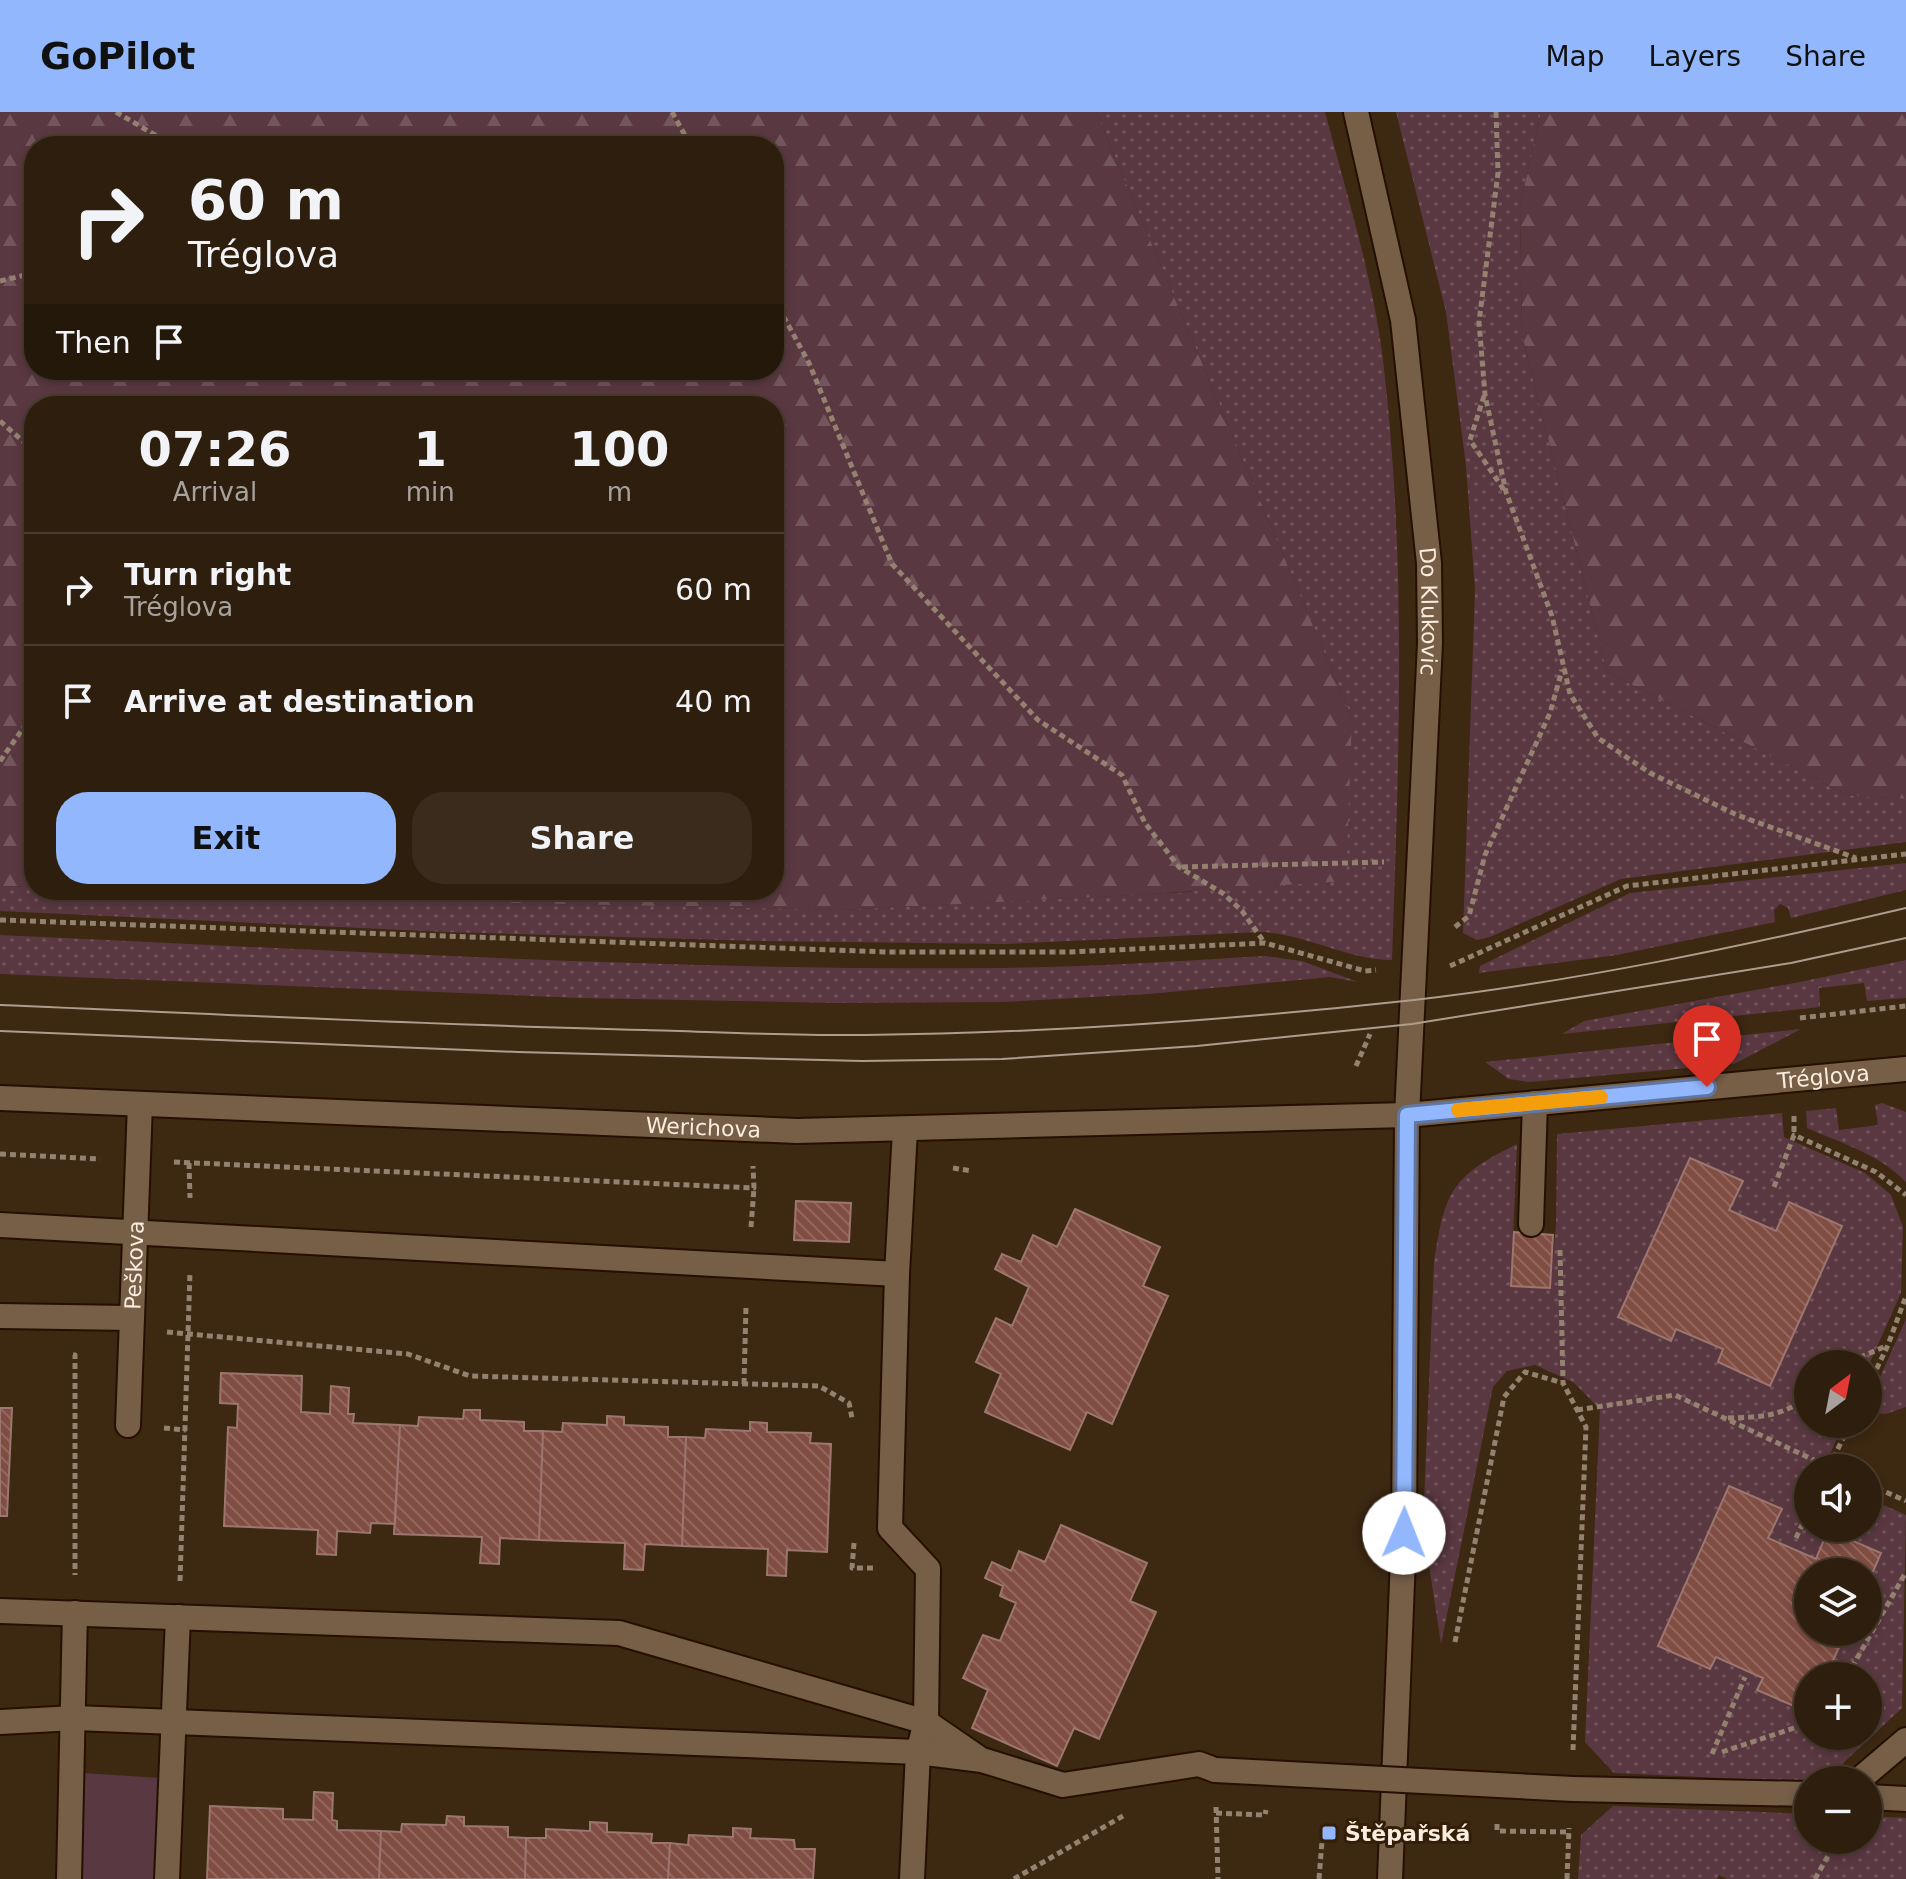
<!DOCTYPE html>
<html lang="en">
<head>
<meta charset="utf-8">
<style>
	:root { --surface:#2e1e0e; --page:#3a2b1c; --text:#f1f3f6; --muted:#a7a29e; --line:#493c2e; --accent:#93b7fd }
	body { margin:0; font-family:"DejaVu Sans",sans-serif; background:var(--page); color:var(--text); height:100vh; display:flex; flex-direction:column; font-size:30px; white-space:nowrap }
	* { box-sizing:border-box; margin:0 }
	p { font-size:26px; color:var(--muted) }
	.icon { flex:none; width:44px; height:44px; fill:none; stroke:currentColor; stroke-width:2; stroke-linecap:round; stroke-linejoin:round }
	.map { position:relative; flex:1; overflow:hidden }
	.details { position:absolute; left:24px; top:284px; width:760px; height:504px; display:flex; flex-direction:column; background:var(--surface); border-radius:32px; box-shadow:0 4px 12px #0003,0 0 0 2px var(--line) }
	.details>* { flex:none }
	.top-card { position:absolute; left:24px; top:24px; width:760px; height:244px; border-radius:32px; box-shadow:0 4px 12px #0003,0 0 0 2px var(--line); background:#2e1e0e; color:var(--text); overflow:hidden }
	.needle { width:52px; rotate:32deg }
	.tools { position:absolute; left:1794px; top:1238px; display:grid; gap:16px }
	.tools a { display:grid; place-items:center; width:88px; height:88px; border-radius:50%; background:var(--surface); box-shadow:0 4px 12px #0003,0 0 0 2px var(--line); font-size:40px }
	.pin { position:absolute; display:grid; place-items:center; width:68px; height:68px; color:#fff; margin:-82px -34px; border-radius:50% 50% 50% 0; rotate:-45deg; box-shadow:0 0 8px #0007 }
	.pin .icon { rotate:45deg }
	.me { position:absolute; width:88px; margin:-44px; rotate:1deg; stroke-linejoin:round; filter:drop-shadow(0 0 6px #0008) }
	.turn { display:flex; align-items:center; gap:28px; height:168px; padding:0 32px; font-size:36px }
	.turn .icon { width:104px; height:104px; stroke-width:2.5 }
	.turn b { display:block; font-size:56px; line-height:68px }
	.then { display:flex; align-items:center; height:76px; padding:0 32px; background:#0003; gap:16px; font-size:30px }
	.eta { display:flex; justify-content:space-evenly; align-items:center; height:136px; text-align:center }
	.eta b { font-size:48px; font-weight:700; line-height:56px }
	.cta { display:flex; gap:16px; margin-top:auto; padding:16px 32px }
	.cta a { flex:1; height:92px; border-radius:32px; background:var(--accent); color:#111; font-size:32px; font-weight:700; line-height:92px; text-align:center }
	.cta a+a { background:var(--page); color:var(--text) }
	ul { padding:0; list-style:none }
	li { display:flex; align-items:center; gap:24px; height:112px; padding:0 32px; border-top:2px solid var(--line) }
	li div { flex:1 }
	li b { display:block; font-size:30px }
	li em { font-style:normal }
	header { display:flex; align-items:center; gap:48px; box-sizing:border-box; height:112px; padding:0 40px; background:var(--accent); color:#111 }
	header strong { font-size:38px }
	nav { display:flex; gap:44px; margin-inline-start:auto; font-size:28px }
	.map>svg:first-child { display:block }
	.grass { fill:url(#grass-dots); fill-rule:evenodd }
	.forest { fill:url(#forest-firs); fill-rule:evenodd }
	.green { fill:#5a3842 }
	.building { fill:url(#building-back-hatch); stroke:#9b776f; stroke-width:2 }
	.lines { fill:none; stroke-linecap:round; stroke-linejoin:round }
	.minor-casing { stroke:#231000; stroke-width:28 }
	.path { stroke:#948270; stroke-width:5; stroke-dasharray:6 4; stroke-linecap:butt }
	.minor { stroke:#765e47; stroke-width:24 }
	.tram { stroke:#ae9d8d; stroke-width:2 }
	.minor-bridge-casing { stroke:#231000; stroke-width:28; stroke-linecap:butt }
	.minor-bridge { stroke:#765e47; stroke-width:24 }
	.route-casing { stroke:#6077a4; stroke-width:20 }
	.route { stroke:#93b7fd; stroke-width:14 }
	.slow { stroke:#f59e0b; stroke-width:14 }
	.poi-dot { fill:#93b7fd; stroke:#331e08; stroke-width:3 }
	.labels { text-anchor:middle; dominant-baseline:central; stroke-width:6; stroke-linejoin:round; paint-order:stroke }
	.street-label { font-size:22px; fill:#faecdf; stroke:#331e08 }
	.poi-label { font-size:22px; font-weight:bold; fill:#faecdf; stroke:#331e08; text-anchor:start }
</style>
</head>
<body>
<header>
<strong>GoPilot</strong>
<nav><a>Map</a><a>Layers</a><a>Share</a></nav>
</header>
<div class="map">
<svg width="1906" height="1767" viewBox="0 0 1906 1767">
	<defs>
		<pattern id="grass-dots" width="8" height="8" patternUnits="userSpaceOnUse" patternTransform="scale(2)"><rect width="8" height="8" fill="#5a3842"/><path d="M2 2h.1M6 6h.1" fill="none" stroke="#73555d" stroke-width="1.8" stroke-linecap="round"/></pattern>
		<pattern id="forest-firs" width="22" height="20" patternUnits="userSpaceOnUse" patternTransform="scale(2)"><rect width="22" height="20" fill="#5a3842"/><path d="M5 1l3.5 6h-7zM16 11l3.5 6h-7z" fill="#73555d"/></pattern>
		<pattern id="building-back-hatch" width="6" height="6" patternUnits="userSpaceOnUse" patternTransform="scale(2)"><rect width="6" height="6" fill="#804d42"/><path d="M-1 5l2 2M0 0l6 6M5-1l2 2" fill="none" stroke="#93675d"/></pattern>
	</defs>
	<rect width="100%" height="100%" fill="#3d2812"/>
	<!-- grass -->
	<path class="grass" d="M1096,0H1325C1346,80 1373,166 1383,248C1407,449 1399,646 1392,848C1348,848 1307,822 1261,820L1005,832L761,829L446,820L0,799V774L34,775V778L840,798L1191,780L1352,606Z
		M1396,0H1541L1520,94L1522,223L1607,560L1847,683L1906,687V730L1621,767L1490,825L1477,828L1463,821L1475,477L1466,354L1446,200Z
		M1906,751V778L1791,806L1788,796L1780,792L1774,798L1775,810L1617,843L1479,861L1480,854L1630,781Z
		M0,823C334,838 670,859 1004,856C1091,855 1178,849 1265,844L1302,849L1358,870L1330,865L1149,882L1002,890L836,891L580,886L0,862Z
		M1906,848V886L1867,889L1864,871L1819,876L1820,895L1562,922L1584,909L1800,870Z
		M1801,917L1734,952L1529,970L1509,967L1485,950Z
		M1882,991L1906,1000V1070C1879,1042 1841,1031 1807,1016L1806,999L1836,996L1839,1018L1878,1013L1875,993Z
		M1782,1001L1784,1025L1865,1061L1891,1083L1903,1115L1901,1181L1868,1255V1252H1808V1312H1843L1824,1356H1808V1416H1868V1386L1906,1403L1902,1596L1825,1668L1808,1670L1614,1661L1585,1630L1600,1297L1573,1270L1535,1253L1507,1259L1493,1275L1441,1532L1423,1413L1434,1151C1445,1078 1451,1065 1517,1032L1511,1174L1550,1176L1556,1114L1557,1022ZM1690,1046L1742,1069L1729,1098L1776,1119L1790,1090L1841,1114L1770,1273L1718,1250L1723,1237L1676,1217L1670,1229L1618,1205ZM1729,1374L1781,1397L1768,1426L1816,1447L1829,1418L1881,1441L1868,1471V1520H1846L1826,1564H1868V1624H1808V1600L1758,1578L1763,1566L1716,1545L1710,1557L1658,1533Z
		M1906,1207V1295L1886,1302L1868,1300V1292Z
		M1613,1694L1808,1702V1728H1868V1704L1906,1706V1767H1727L1719,1763L1717,1767H1578L1581,1723Z"/>
	<!-- forest -->
	<path class="forest" d="M0,0H1096L1352,606L1346,769L1137,783L840,798L330,787L105,778H774V294H34V775L0,774ZM34,34H774V258H34Z
		M1541,0H1906V687L1847,683L1607,560L1522,223L1520,94Z"/>
	<!-- green -->
	<path class="green" d="M82,1661L161,1666L159,1767H83Z"/>
	<!-- building -->
	<path class="building" d="M1690,1046L1743,1069L1729,1098L1776,1119L1789,1090L1842,1114L1770,1274L1718,1250L1723,1237L1676,1217L1671,1229L1618,1205Z
		M796,1089L851,1091L849,1130L794,1128Z
		M1075,1097L1160,1135L1143,1174L1168,1184L1112,1312L1087,1300L1070,1338L985,1300L1001,1262L976,1250L996,1206L1012,1214L1029,1175L995,1157L1002,1142L1021,1150L1033,1123L1057,1135Z
		M1514,1120L1553,1123L1550,1176L1511,1174Z
		M221,1261L302,1264L301,1300L330,1302L331,1274L349,1276L348,1302H354L353,1311L400,1313L395,1412L371,1411L370,1421L337,1419L336,1443L317,1442L318,1418L224,1414L228,1315L237,1316L238,1292L220,1291Z
		M0,1296H12L7,1404H0Z
		M464,1298H480V1308L524,1310V1319H543L539,1428L500,1426L499,1452L480,1451L482,1425L394,1422L400,1313L418,1314L419,1305L463,1307Z
		M607,1304L624,1305V1313L668,1315V1325H686L682,1434L645,1432L643,1458L624,1457L625,1431L539,1428L543,1319L562,1320L563,1311L607,1313Z
		M750,1310L767,1311V1320L811,1321L810,1331L831,1332L827,1440L787,1438L786,1464L767,1463L768,1437L682,1434L686,1325L705,1326L706,1317L750,1319Z
		M1729,1374L1782,1397L1768,1426L1816,1447L1828,1418L1881,1441L1868,1471V1460H1808V1520H1846L1826,1564H1808V1600L1757,1578L1763,1566L1716,1545L1710,1557L1658,1534Z
		M1061,1413L1147,1451L1130,1489L1156,1500L1099,1627L1074,1616L1057,1654L972,1616L988,1578L963,1566L983,1523L1000,1529L1016,1491L1000,1484L1003,1474L985,1466L992,1450L1011,1459L1019,1439L1045,1450Z
		M314,1680L333,1681L332,1708L337,1709V1718L381,1719L379,1767H207L210,1694L283,1697V1707L313,1708Z
		M447,1704L464,1705V1714L508,1715V1725L526,1726L525,1767H379L381,1719L401,1720L402,1712L446,1713Z
		M590,1710L607,1711V1720L652,1722L651,1731H670L668,1767H525L526,1726H546V1717L590,1719Z
		M733,1716L751,1717L750,1726L794,1728L795,1737H815L813,1767H668L670,1731L688,1733L689,1723L733,1725Z"/>
	<g class="lines">
		<!-- minor casing -->
		<g class="minor-casing">
			<g id="minor">
				<path id="s1" d="M1356,0L1403,208L1429,451L1430,531L1407,1003L1404,1421L1390,1767"/>
				<path id="s2" d="M0,986L797,1019L1407,1003L1906,957"/>
				<path d="M905,1018L897,1162L890,1416L928,1457L926,1610L918,1640L912,1767"/>
				<path d="M1531,1112L1535,991"/>
				<path d="M0,1113L897,1162"/>
				<path d="M0,1204L130,1206"/>
				<path id="s3" d="M128,1313L140,992"/>
				<path d="M0,1499L619,1521L926,1610L977,1645"/>
				<path d="M0,1610L75,1606L918,1640L982,1648L1063,1673L1199,1652L1215,1658"/>
				<path d="M1859,1668L1906,1628"/>
				<path d="M1573,1677L1808,1682"/>
				<path d="M1868,1685L1906,1687"/>
				<path d="M69,1767L75,1501"/>
				<path d="M167,1767L178,1505"/>
			</g>
		</g>
		<!-- path -->
		<path class="path" d="M116,0L155,23L157,34
			M672,0L691,34
			M1496,0L1498,61L1479,210L1485,283L1506,380L1552,504L1570,582L1598,626L1650,661L1737,703L1856,746
			M0,169L34,161
			M774,187L809,251L892,452L1038,608L1122,663L1145,711L1179,755L1224,782L1242,799L1264,830
			M1484,284L1470,328L1504,378
			M0,309L34,339
			M0,649L34,601
			M1182,755L1384,750
			M0,808L888,840H1070L1265,831L1365,859L1376,858
			M1455,815L1469,804L1485,743L1550,601L1562,558
			M1450,854L1627,774L1906,742
			M1800,906L1906,894
			M1356,954L1370,922
			M1794,1004V1023
			M0,1042L100,1047
			M174,1050L754,1076L753,1054
			M189,1051L190,1086
			M953,1056L972,1059
			M1774,1075L1794,1023L1876,1060L1906,1083
			M751,1115L754,1076
			M1560,1138L1563,1271L1586,1315L1573,1638
			M167,1220L408,1242L470,1264L819,1274L849,1291L852,1306
			M73,1243H75V1463
			M1852,1252L1861,1245L1886,1234
			M744,1272L746,1193
			M1868,1275L1888,1233L1906,1184
			M1577,1298L1675,1283L1831,1356
			M1728,1306C1761,1305 1780,1305 1808,1285
			M164,1316L186,1318
			M1829,1355L1850,1312
			M1868,1372L1906,1389
			M1796,1426L1808,1400
			M854,1431L852,1456H876
			M180,1469L190,1160
			M1455,1530L1504,1285L1525,1260L1563,1271
			M1847,1564L1906,1460
			M1722,1640L1800,1614L1808,1609
			M1712,1642L1745,1565
			M1216,1695L1218,1767
			M1216,1701L1265,1703L1266,1698
			M1497,1712V1719L1569,1720
			M1014,1767L1123,1704
			M1319,1767L1322,1729
			M1567,1767L1569,1716
			M1815,1767L1837,1728"/>
		<!-- minor -->
		<use href="#minor" class="minor"/>
		<!-- tram -->
		<path class="tram" d="M0,893C215,902 430,913 645,918C718,920 793,924 866,923C1049,921 1232,908 1414,888C1579,869 1744,834 1906,796
			M0,919L518,940L862,949L1002,947L1197,934L1412,912L1791,851L1906,826"/>
		<!-- minor-bridge casing -->
		<g class="minor-bridge-casing">
			<path id="minor-bridge" d="M1215,1658L1573,1677"/>
		</g>
		<!-- minor-bridge -->
		<use href="#minor-bridge" class="minor-bridge"/>
	</g>
	<g class="lines">
		<!-- route casing -->
		<g class="route-casing">
			<path id="route" d="M1404,1421L1407,1003L1707,975"/>
		</g>
		<!-- route -->
		<use href="#route" class="route"/>
		<!-- slow -->
		<path class="slow" d="M1458,998L1601,985"/>
	</g>
	<!-- markers -->
	<rect class="poi-dot" x="1321" y="1713" width="16" height="16" rx="4"/>
	<g class="labels">
		<!-- street labels -->
		<g class="street-label">
			<text stroke="none"><textPath href="#s1" startOffset="506">Do Klukovic</textPath></text>
			<text stroke="none"><textPath href="#s2" startOffset="1826">Tréglova</textPath></text>
			<text stroke="none"><textPath href="#s2" startOffset="704">Werichova</textPath></text>
			<text stroke="none"><textPath href="#s3" startOffset="160">Peškova</textPath></text>
		</g>
		<!-- poi labels -->
		<g class="poi-label">
			<text x="1345" y="1721">Štěpařská</text>
		</g>
	</g>
</svg>
<div class="tools">
<a><svg class="needle" viewBox="-14 -14 28 28"><path d="M0-13l5 13h-10z" fill="#e53935"/><path d="M0 13l5-13h-10z" fill="#a7a29e"/></svg></a>
<a><svg class="icon" aria-label="sound" viewBox="0 0 24 24"><path d="M4 9h4l5-4v14l-5-4H4zM17 9q2 3 0 6"/></svg></a>
<a><svg class="icon" aria-label="layers" viewBox="0 0 24 24"><path d="M12 4l9 5-9 5-9-5zM3 14l9 5 9-5"/></svg></a>
<a>+</a>
<a>−</a>
</div>
<div class="pin" style="left:1707px;top:975px;background:#d93025"><svg class="icon" aria-label="arrive" viewBox="0 0 24 24"><path d="M6 21V4h12l-3 4 3 4H6"/></svg></div>
<svg class="me" style="left:1404px;top:1421px" viewBox="-20 -20 40 40"><circle r="19" fill="#fff"/><path d="M0-13L10 11 0 6-10 11z" fill="#93b7fd"/></svg>
<div class="top-card">
<div class="turn"><svg class="icon" aria-label="right" viewBox="0 0 24 24"><path d="M7 20v-9h11M14 6l5 5-5 5"/></svg><div><b>60 m</b>Tréglova</div></div>
<div class="then">Then<svg class="icon" aria-label="arrive" viewBox="0 0 24 24"><path d="M6 21V4h12l-3 4 3 4H6"/></svg></div>
</div>
<section class="details">
<div class="eta">
<div><b>07:26</b><p>Arrival</p></div>
<div><b>1</b><p>min</p></div>
<div><b>100</b><p>m</p></div>
</div>
<ul>
<li><svg class="icon" aria-label="right" viewBox="0 0 24 24"><path d="M7 20v-9h11M14 6l5 5-5 5"/></svg><div><b>Turn right</b><p>Tréglova</p></div><em>60 m</em></li>
<li><svg class="icon" aria-label="arrive" viewBox="0 0 24 24"><path d="M6 21V4h12l-3 4 3 4H6"/></svg><div><b>Arrive at destination</b></div><em>40 m</em></li>
</ul>
<div class="cta"><a>Exit</a><a>Share</a></div>
</section>
</div>
</body>
</html>
